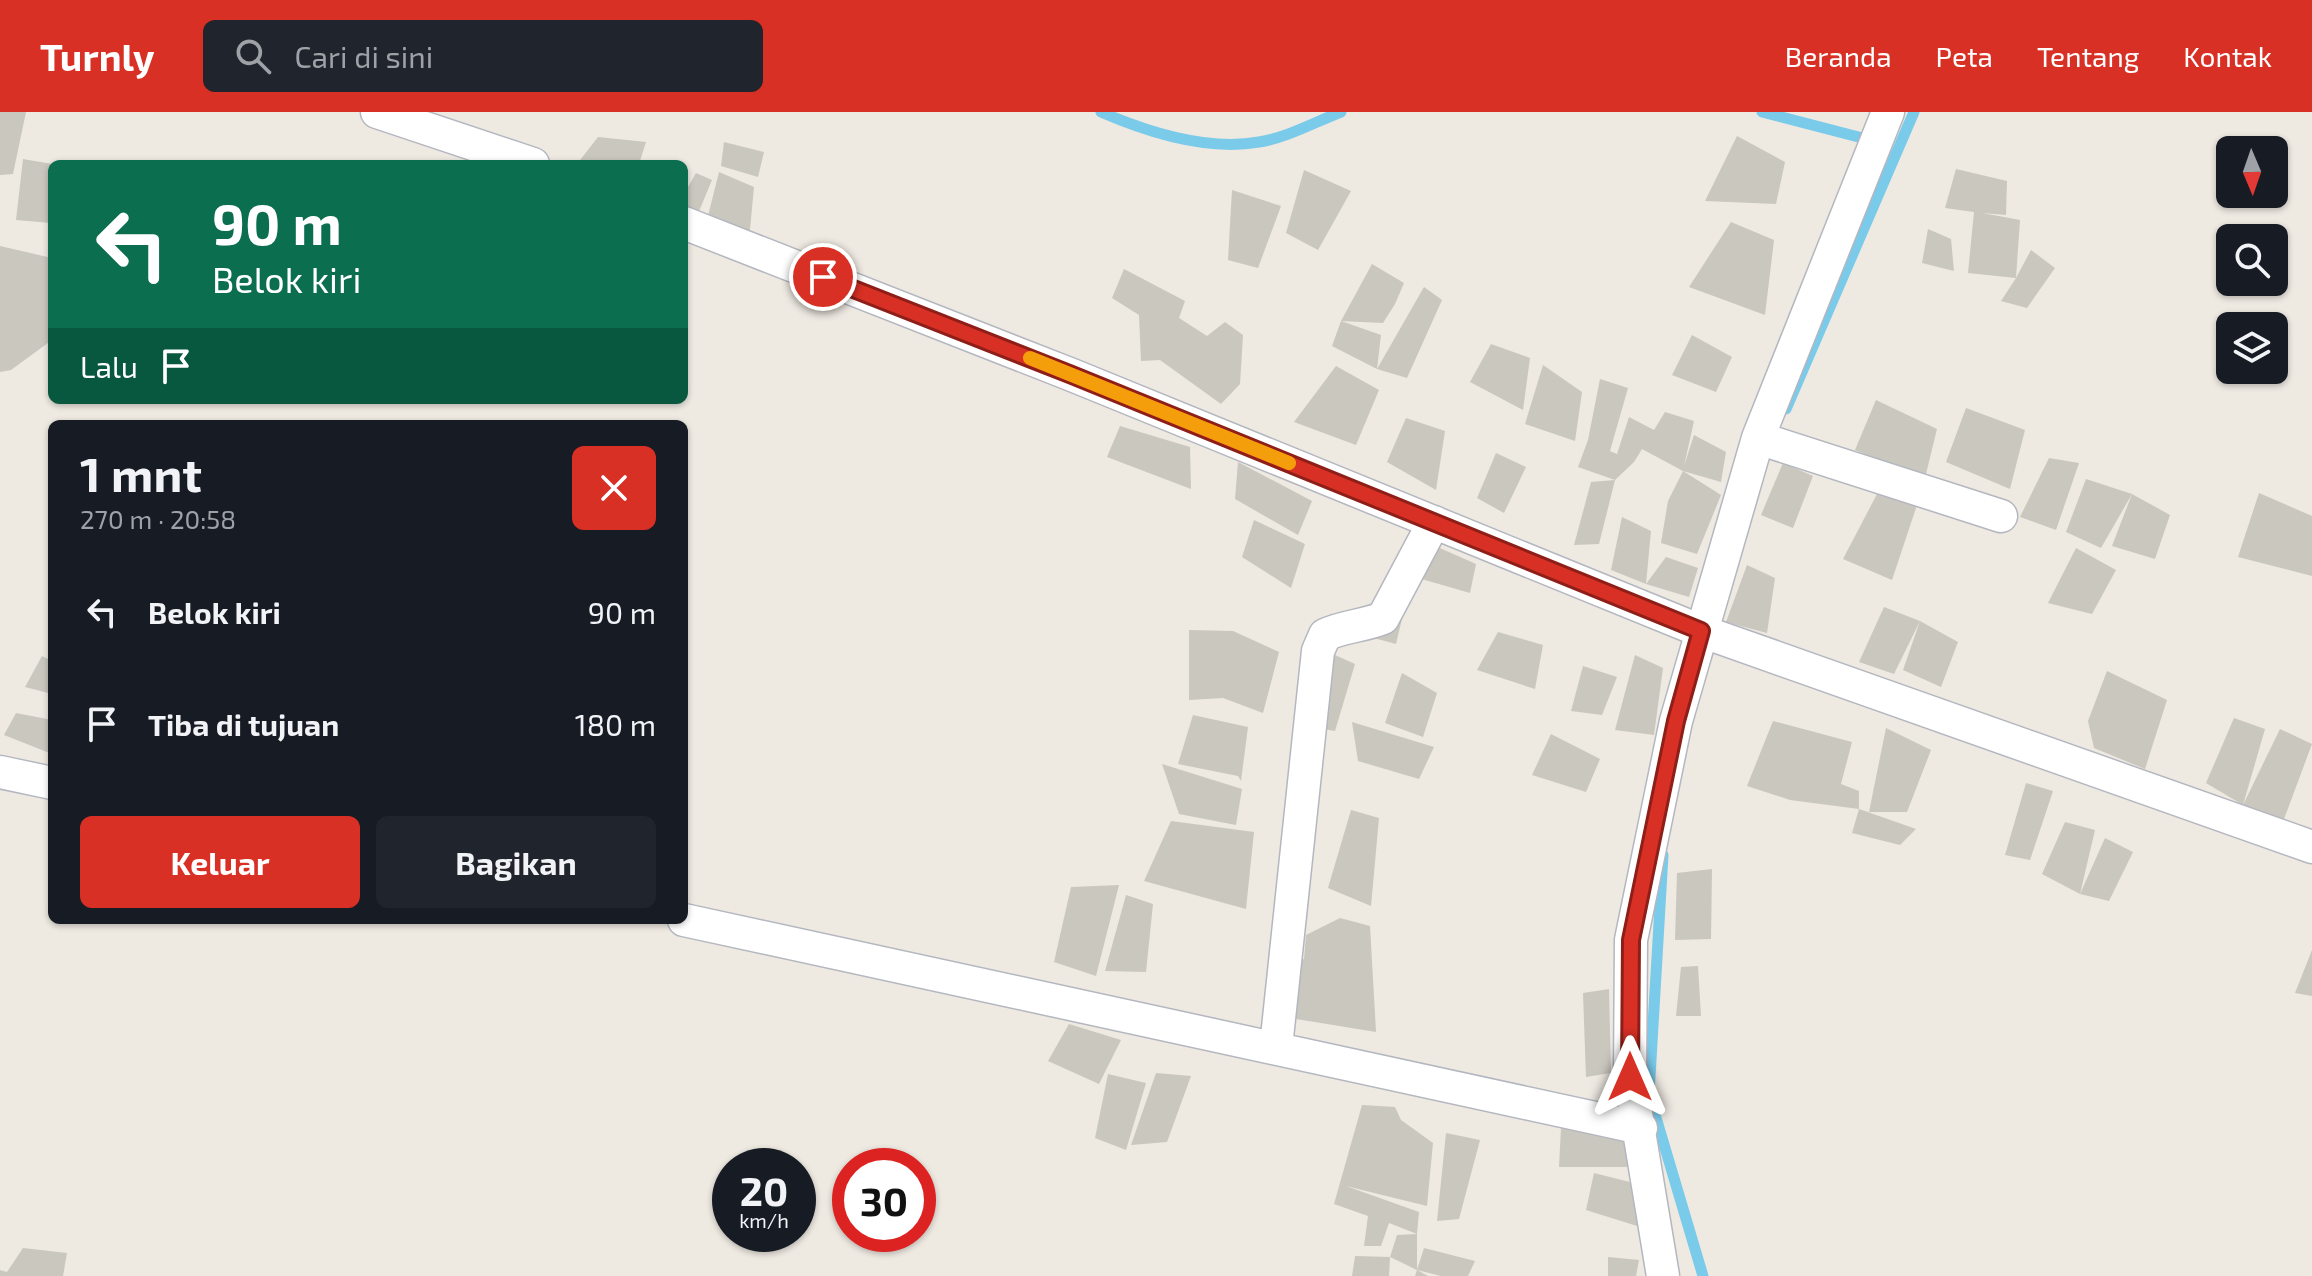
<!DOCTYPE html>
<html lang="id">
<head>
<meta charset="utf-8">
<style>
	:root { --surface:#171b24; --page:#20242c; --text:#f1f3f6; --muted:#9ea1a6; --accent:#d93025 }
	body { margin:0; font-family:"Exo 2",sans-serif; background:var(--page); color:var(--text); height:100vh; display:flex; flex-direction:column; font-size:30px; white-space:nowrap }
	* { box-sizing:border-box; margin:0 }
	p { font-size:26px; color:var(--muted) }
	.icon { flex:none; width:44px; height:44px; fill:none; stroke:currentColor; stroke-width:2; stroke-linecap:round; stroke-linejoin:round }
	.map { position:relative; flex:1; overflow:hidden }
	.panel { position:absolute; left:48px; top:308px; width:640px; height:504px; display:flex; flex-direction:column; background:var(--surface); border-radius:12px; box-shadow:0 2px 6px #0004 }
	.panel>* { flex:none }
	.top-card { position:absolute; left:48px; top:48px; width:640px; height:244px; border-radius:12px; box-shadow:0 2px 6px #0004; background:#0b6e4f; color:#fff; overflow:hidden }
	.needle { width:52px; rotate:178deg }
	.fabs { position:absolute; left:2216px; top:24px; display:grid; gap:16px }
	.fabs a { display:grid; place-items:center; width:72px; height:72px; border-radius:12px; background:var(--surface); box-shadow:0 2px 6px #0004; font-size:40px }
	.speed { position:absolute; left:712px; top:1036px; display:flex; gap:16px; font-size:40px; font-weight:700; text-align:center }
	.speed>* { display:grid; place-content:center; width:104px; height:104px; border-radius:50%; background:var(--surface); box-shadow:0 2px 6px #0004; line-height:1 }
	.speed small { font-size:20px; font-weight:400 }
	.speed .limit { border:12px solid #d22; background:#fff; color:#111 }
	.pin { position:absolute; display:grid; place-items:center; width:68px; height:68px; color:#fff; margin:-34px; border:4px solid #fff; border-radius:50%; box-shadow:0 2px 8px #0007 }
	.me { position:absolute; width:88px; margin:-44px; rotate:0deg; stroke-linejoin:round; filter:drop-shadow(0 0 6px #0008) }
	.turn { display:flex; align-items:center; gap:28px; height:168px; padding:0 32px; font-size:36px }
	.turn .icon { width:104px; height:104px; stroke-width:2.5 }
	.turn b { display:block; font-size:56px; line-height:68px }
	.then { display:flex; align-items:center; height:76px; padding:0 32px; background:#0003; gap:16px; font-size:30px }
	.round { display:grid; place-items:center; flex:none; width:84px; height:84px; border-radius:12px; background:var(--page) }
	.summary { display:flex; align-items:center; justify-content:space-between; height:136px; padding:0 32px }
	h1 { font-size:48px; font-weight:700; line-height:60px }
	.primary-button { display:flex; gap:16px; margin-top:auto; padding:16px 32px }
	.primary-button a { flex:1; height:92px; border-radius:12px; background:var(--accent); color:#fff; font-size:32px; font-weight:700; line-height:92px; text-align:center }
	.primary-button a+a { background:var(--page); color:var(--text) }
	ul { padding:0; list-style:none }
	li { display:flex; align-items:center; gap:24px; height:112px; padding:0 32px }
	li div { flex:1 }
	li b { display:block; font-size:30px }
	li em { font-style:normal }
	header { display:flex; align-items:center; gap:48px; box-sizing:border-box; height:112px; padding:0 40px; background:var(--accent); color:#fff }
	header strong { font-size:38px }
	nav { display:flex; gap:44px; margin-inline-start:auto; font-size:28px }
	.search { width:560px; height:72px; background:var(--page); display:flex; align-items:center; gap:20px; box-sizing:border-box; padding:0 28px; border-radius:12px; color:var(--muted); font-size:30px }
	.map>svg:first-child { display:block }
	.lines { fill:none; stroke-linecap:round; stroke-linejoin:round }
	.stream { stroke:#7acaea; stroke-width:11 }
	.building { fill:#cac7bf }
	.street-casing { stroke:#b4b7c0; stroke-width:35 }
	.street { stroke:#fff; stroke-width:32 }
	.route-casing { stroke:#8d1f18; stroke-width:20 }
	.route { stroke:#d93025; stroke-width:14 }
	.slow { stroke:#f59e0b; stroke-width:14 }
</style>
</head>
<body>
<header>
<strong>Turnly</strong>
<div class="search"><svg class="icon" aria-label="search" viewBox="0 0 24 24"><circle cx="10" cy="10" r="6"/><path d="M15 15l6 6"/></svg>Cari di sini</div>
<nav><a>Beranda</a><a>Peta</a><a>Tentang</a><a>Kontak</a></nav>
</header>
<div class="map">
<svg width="2312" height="1164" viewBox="0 0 2312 1164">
	<rect width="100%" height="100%" fill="#eee9e1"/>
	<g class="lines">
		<!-- stream -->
		<path class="stream" d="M1101,0C1147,20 1208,39 1259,30C1286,26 1315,10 1341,0
			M1762,0L1874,29
			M1786,297L1914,0
			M1663,743L1649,982L1703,1164"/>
	</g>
	<!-- building -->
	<path class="building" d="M0,0H26L13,62L0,63Z
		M1737,24L1785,50L1776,92L1705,89Z
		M598,25L646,30L639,52H577Z
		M724,30L764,40L758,65L721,54Z
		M23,47L52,52L51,111L16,108Z
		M1956,57L2007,69L2006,103L1982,101L2020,108L2016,166L2031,138L2055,156L2027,196L2001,189L2016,166L1968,161L1974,100L1945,96Z
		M1304,58L1351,79L1318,138L1286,121Z
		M719,60L754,75L749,128L707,108Z
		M696,61L712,68L697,104L684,100V82Z
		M1232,78L1281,94L1258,156L1228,148Z
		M1731,110L1774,128L1765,203L1689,175Z
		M1928,117L1951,127L1954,159L1922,151Z
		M0,134L52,146V228L11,258L0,260Z
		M1372,152L1404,171L1395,192L1383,211L1341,209Z
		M1124,157L1185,189L1179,206L1207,224L1225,210L1243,223L1240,272L1221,292L1160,248L1141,249L1139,203L1112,186Z
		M1424,175L1442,188L1407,266L1377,257L1332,234L1341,209L1381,223L1377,257Z
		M1692,223L1732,245L1716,280L1672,263Z
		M1491,232L1530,246L1523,298L1470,270Z
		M1543,253L1582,280L1575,329L1525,312Z
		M1336,254L1379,278L1356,333L1294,310Z
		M1600,267L1628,276L1610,339L1617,342L1629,305L1654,318L1665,300L1694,309L1684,354L1694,323L1726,340L1721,370L1683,359L1642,337L1634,350L1615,368L1599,432L1574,433L1591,370L1615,368L1578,355L1588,328Z
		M1876,288L1937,317L1925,366L1855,338Z
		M1966,296L2025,318L2010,377L1946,350Z
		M1406,306L1445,319L1436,378L1387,350Z
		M1120,314L1190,335L1191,377L1107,345Z
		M1496,341L1526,355L1504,401L1477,386Z
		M2049,346L2079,351L2056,418L2020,405Z
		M1238,350L1312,389L1298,423L1235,387Z
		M1783,351L1813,364L1793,416L1761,403Z
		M1683,359L1721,383L1697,442L1661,431L1668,389Z
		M2086,367L2132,382L2170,403L2155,447L2112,434L2132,382L2101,436L2066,420Z
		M2259,381L2312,404V464L2238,445Z
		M1877,382L1917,393L1892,468L1843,447Z
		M1622,405L1651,419L1646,472L1611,458Z
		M1254,408L1305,432L1291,476L1242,445Z
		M1433,433L1476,452L1470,481L1418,466Z
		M2076,436L2116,458L2092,502L2048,491Z
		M1666,445L1698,456L1689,485L1646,472Z
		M1747,453L1775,466L1767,521L1726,510Z
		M1407,486L1396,532L1366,524Z
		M1884,495L1920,509L1894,562L1859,550Z
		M1920,509L1958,530L1941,575L1903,558Z
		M1189,518L1233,519L1279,540L1263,601L1223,586L1189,588Z
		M1498,520L1543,533L1535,577L1477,558Z
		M1326,539L1355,552L1335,619L1317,616Z
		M1635,543L1663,556L1654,623L1615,618Z
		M42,544L52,549V582L25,575Z
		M1583,554L1617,565L1602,603L1571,599Z
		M2107,559L2167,588L2145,657L2094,636L2088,609Z
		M1402,561L1437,581L1423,625L1385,611Z
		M16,601L52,608V642L4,623Z
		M1193,603L1248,615L1241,669L1238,664L1178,652Z
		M2234,606L2265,617L2243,693L2206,671Z
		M1773,609L1852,630L1841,672L1859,679V697L1916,717L1900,733L1852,721L1859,697L1790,688L1747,674Z
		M1352,610L1434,635L1419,667L1358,649Z
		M1886,616L1931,638L1907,700H1869Z
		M2280,617L2312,632L2284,707L2243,693Z
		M1551,622L1600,647L1586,680L1532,663Z
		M1162,652L1242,677L1236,713L1179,702Z
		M2026,671L2053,679L2030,748L2005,743Z
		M1351,698L1379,706L1371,794L1328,776Z
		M1171,709L1254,720L1246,797L1144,769Z
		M2065,710L2095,718L2080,782L2042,762Z
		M2105,726L2133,740L2109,789L2080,782Z
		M1712,757L1711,827L1675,828L1677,761Z
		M1119,773L1096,864L1054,850L1071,775Z
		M1126,783L1153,792L1146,860L1105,859Z
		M1340,806L1370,814L1376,920L1290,906L1295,848L1304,847L1306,823Z
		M2312,838V884L2295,881Z
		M1698,854L1701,904H1676L1681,855Z
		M1609,877L1611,961L1586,965L1583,881Z
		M1069,912L1121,928L1099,972L1048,949Z
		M1156,961L1191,964L1167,1030L1131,1033Z
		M1108,962L1146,971L1126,1038L1095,1026Z
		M1362,993L1395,995L1401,1008L1433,1031L1427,1094L1346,1074L1419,1100L1417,1122L1389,1111L1381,1134H1364L1368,1104L1334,1092Z
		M1631,1014L1630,1055H1559L1561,1016Z
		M1446,1021L1480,1028L1459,1107L1437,1109Z
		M1594,1061L1638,1072L1637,1114L1586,1098Z
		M1417,1122V1158L1424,1136L1475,1149L1468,1164H1441L1417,1158L1428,1164H1415L1417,1158L1390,1145L1397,1123Z
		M23,1136L67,1141L63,1164H0V1158L7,1160Z
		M1355,1144L1390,1145L1389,1164H1352Z
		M1608,1145L1639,1148L1636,1164H1608Z"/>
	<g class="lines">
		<!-- street casing -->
		<g class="street-casing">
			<path id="street" d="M377,0L533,52
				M684,111L1072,263L1701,519L2312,735
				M1758,326L2001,404
				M0,660L52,671
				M684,808L1641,1016
				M1276,935L1318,539L1325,523C1344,514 1364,514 1383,506L1434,410
				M1663,1164L1630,965L1631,828L1676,609L1758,326L1888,0"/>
		</g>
		<!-- street -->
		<use href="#street" class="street"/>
	</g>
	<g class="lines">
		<!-- route casing -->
		<g class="route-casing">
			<path id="route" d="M823,165L1072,263L1701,519L1676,609L1631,828L1630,965"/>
		</g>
		<!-- route -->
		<use href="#route" class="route"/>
		<!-- slow -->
		<path class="slow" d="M1030,246L1289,351"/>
	</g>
</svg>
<div class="fabs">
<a><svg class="needle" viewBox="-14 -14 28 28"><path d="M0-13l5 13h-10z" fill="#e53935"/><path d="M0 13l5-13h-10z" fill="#9ea1a6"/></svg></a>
<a><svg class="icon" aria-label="search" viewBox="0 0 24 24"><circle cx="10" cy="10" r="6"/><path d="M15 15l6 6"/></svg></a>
<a><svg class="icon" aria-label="layers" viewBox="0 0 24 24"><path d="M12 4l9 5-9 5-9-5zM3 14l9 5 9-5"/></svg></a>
</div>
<div class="speed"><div>20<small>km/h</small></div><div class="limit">30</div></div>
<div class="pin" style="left:823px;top:165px;background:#d93025"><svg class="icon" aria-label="arrive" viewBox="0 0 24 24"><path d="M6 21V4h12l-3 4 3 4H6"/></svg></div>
<svg class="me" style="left:1630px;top:965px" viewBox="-20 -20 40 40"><path d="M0-17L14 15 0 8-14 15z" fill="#d93025" stroke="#fff" stroke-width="4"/></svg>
<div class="top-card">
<div class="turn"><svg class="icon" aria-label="left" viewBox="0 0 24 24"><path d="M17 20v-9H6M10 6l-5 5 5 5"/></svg><div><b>90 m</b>Belok kiri</div></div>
<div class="then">Lalu<svg class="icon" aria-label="arrive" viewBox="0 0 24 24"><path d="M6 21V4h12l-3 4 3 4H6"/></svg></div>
</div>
<section class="panel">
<div class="summary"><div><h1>1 mnt</h1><p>270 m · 20:58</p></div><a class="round" style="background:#d93025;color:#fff"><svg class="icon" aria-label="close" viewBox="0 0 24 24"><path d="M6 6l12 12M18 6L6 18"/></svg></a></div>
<ul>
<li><svg class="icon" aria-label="left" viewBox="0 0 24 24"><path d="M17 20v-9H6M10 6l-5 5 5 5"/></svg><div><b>Belok kiri</b></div><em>90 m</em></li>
<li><svg class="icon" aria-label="arrive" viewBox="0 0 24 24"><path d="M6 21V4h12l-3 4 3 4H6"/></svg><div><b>Tiba di tujuan</b></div><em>180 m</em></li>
</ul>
<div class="primary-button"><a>Keluar</a><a>Bagikan</a></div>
</section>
</div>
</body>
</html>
